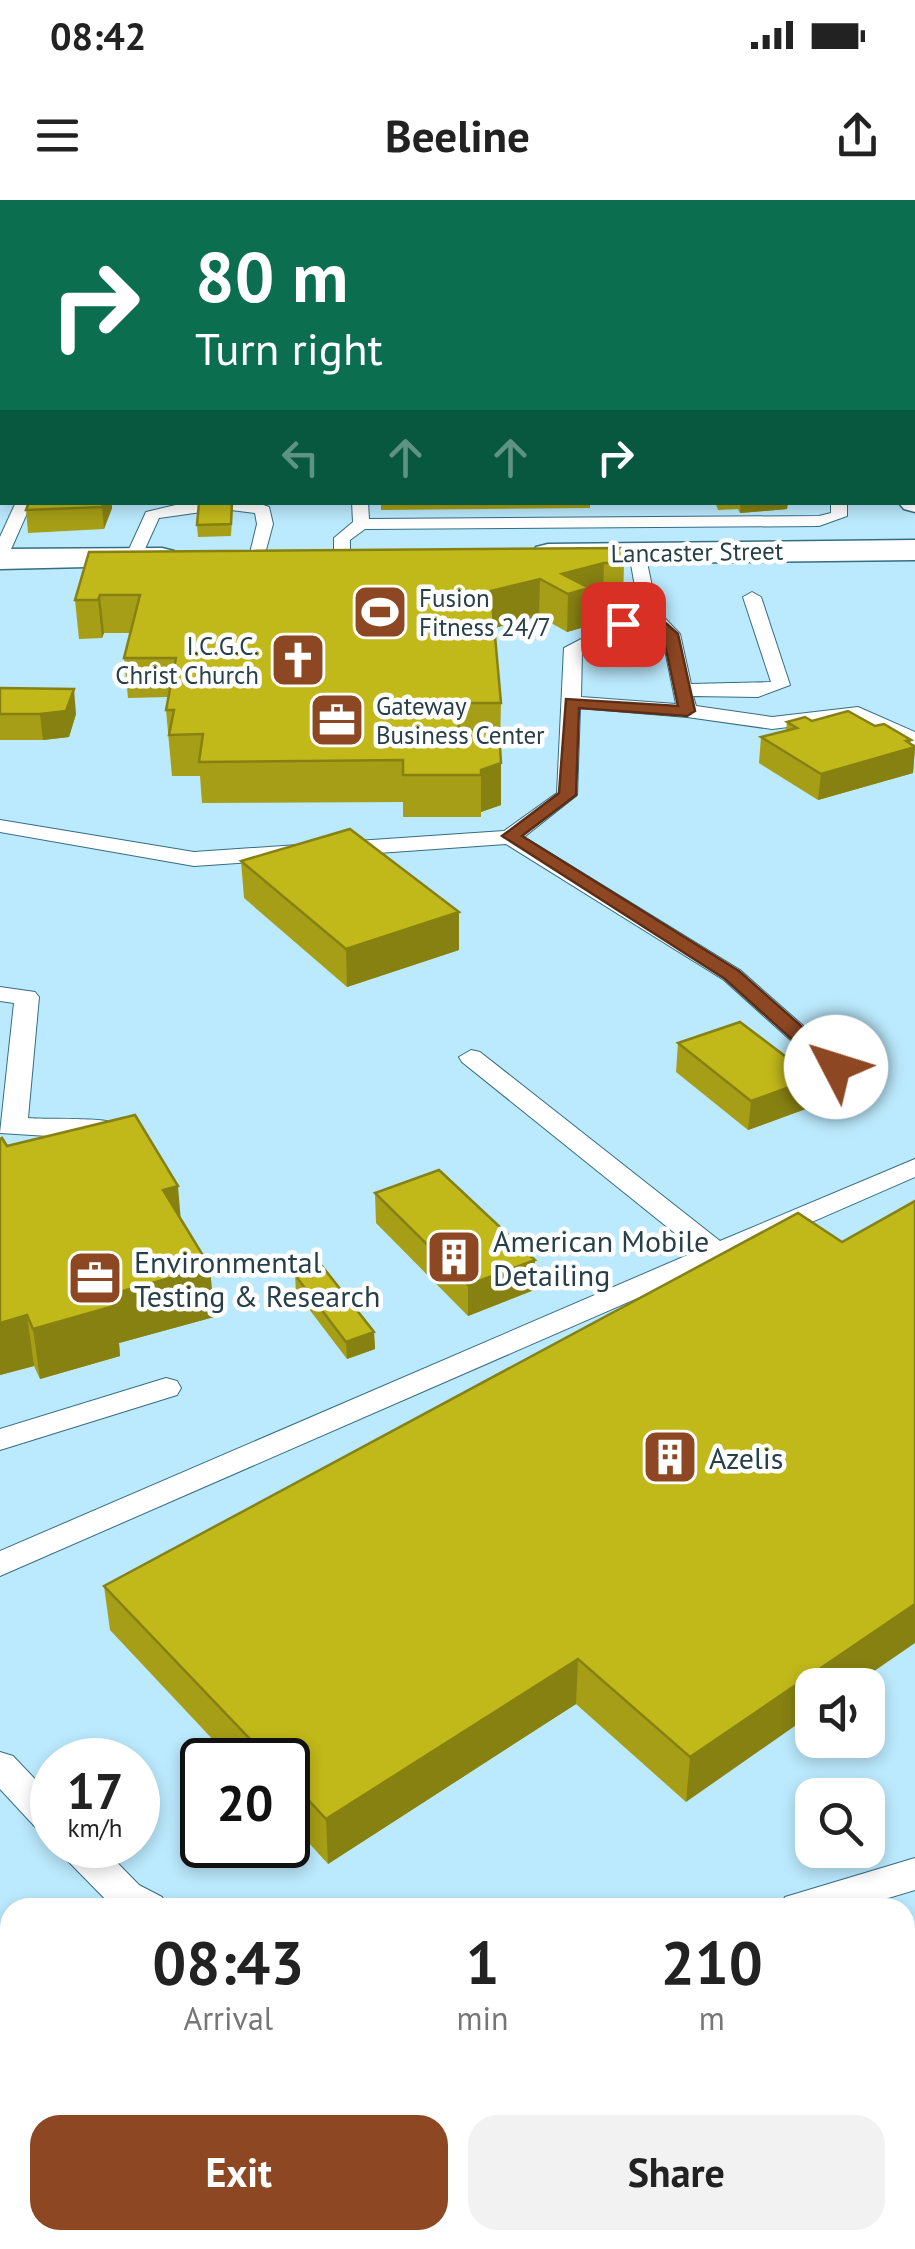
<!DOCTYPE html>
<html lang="en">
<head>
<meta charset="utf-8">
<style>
	:root { --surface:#fff; --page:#f2f2f2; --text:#222; --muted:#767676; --accent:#8d4722 }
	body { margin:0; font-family:"PT Sans",sans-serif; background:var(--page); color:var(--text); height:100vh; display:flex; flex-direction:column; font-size:38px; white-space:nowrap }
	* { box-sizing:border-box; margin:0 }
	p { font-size:32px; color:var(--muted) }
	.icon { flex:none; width:55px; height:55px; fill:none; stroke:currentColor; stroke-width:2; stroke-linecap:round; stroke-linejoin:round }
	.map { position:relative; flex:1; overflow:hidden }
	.side { position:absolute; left:0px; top:1698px; width:915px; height:352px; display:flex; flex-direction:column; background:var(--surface); border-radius:30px 30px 0 0; box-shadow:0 5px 15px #0003 }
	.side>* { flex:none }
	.guide { position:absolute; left:0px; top:0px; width:915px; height:305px; box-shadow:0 5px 15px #0003; background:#0b6e4f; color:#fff; overflow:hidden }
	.buttons { position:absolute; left:795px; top:1468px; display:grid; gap:20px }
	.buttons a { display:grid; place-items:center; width:90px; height:90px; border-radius:20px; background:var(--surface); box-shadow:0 5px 15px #0003; font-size:50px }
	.speed { position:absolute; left:30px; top:1538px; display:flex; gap:20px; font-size:50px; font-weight:700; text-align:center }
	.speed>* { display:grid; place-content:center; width:130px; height:130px; border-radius:50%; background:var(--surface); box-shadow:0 5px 15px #0003; line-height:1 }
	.speed small { font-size:25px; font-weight:400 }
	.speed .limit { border:5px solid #111; border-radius:15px; background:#fff; color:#111 }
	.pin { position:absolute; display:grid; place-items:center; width:85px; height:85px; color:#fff; margin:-42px; border-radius:20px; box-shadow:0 5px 15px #0006 }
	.me { position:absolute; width:110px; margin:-55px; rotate:310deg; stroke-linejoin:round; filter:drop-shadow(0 0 8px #0008) }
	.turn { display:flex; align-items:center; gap:35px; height:210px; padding:0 30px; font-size:45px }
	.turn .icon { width:130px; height:130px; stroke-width:2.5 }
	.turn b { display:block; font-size:70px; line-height:85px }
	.lanes { display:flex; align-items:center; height:95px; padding:0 30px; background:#0003; justify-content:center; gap:50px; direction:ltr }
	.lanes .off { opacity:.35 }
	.eta { display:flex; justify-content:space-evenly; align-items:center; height:170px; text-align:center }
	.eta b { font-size:60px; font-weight:600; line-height:70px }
	.button { display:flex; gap:20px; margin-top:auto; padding:20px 30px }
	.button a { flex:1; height:115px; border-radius:30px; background:var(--accent); color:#fff; font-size:40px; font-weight:600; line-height:115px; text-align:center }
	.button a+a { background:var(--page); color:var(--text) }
	.status { display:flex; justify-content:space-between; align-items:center; height:70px; padding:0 50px; background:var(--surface); direction:ltr }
	.status svg { height:28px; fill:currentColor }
	header { display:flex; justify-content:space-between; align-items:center; height:130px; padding:0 30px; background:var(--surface); font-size:45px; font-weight:600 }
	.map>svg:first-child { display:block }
	.green { fill:#f3acd2 }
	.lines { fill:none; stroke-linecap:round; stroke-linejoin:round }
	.service-casing { stroke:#356d83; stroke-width:2 }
	.minor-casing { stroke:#356d83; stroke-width:3 }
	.secondary-casing { stroke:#356d83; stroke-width:3 }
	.service { fill:#fff; fill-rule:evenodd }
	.minor { fill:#fff; fill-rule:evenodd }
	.secondary { fill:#fff; fill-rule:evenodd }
	.wall { fill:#a69e16 }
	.shaded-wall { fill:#878112 }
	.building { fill:#c1b81a; stroke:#878112; stroke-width:2.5 }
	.route { fill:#8d4722; stroke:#5c2e16; stroke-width:2.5 }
	.labels { text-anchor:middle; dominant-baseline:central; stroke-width:9; stroke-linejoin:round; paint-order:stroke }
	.far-street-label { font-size:25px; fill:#273f48; stroke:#fff }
	.far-poi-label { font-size:25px; fill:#273f48; stroke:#fff; text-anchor:start }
	.poi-label { font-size:30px; fill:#273f48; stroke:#fff; text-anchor:start }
</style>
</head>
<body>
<div class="status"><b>08:42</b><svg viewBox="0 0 49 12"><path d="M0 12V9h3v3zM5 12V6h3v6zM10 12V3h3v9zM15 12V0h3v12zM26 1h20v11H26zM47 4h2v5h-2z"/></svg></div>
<header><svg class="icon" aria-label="menu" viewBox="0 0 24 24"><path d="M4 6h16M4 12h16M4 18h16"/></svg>Beeline<svg class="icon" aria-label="share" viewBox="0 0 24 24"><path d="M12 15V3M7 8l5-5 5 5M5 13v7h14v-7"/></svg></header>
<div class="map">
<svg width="915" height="2049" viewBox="0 0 915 2049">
	<rect width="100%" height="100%" fill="#bbe9fd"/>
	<!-- green -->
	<path class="green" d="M915,1901V2049H681L693,2040H905V1905Z"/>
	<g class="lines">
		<!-- service casing -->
		<g class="service-casing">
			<path id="service" d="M16,302H32L8,356L0,361V337Z
				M188,302H255L269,307L273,324L263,361L249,357L257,324L255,313L223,309L159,318L139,362H127L125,358L146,312Z
				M352,302H368L369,319L819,316L831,313V302H847V316L819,326L365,329L350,340V356L342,361L334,356V338L353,322Z
				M637,348L645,353L657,410L680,434L691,484L771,482L743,397L752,392L761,397L790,485L758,497L693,496L696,506L772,517L858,507L915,532V545L855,519L772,529L687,517L580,508L577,595L524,637L740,770L844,862L848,867L844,872H826L724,780L506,644L194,666L0,632V620L194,652L504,631L557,593L564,448L639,409L629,353ZM646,419L662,435L676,504L581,497L582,451Z
				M0,787L35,792L39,797L28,918C48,920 115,916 125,927L121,933L80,938L0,933L14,803L0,801Z
				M471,850L480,852L720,1041L915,959V977L0,1376V1351L697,1051L462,862L459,857Z
				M166,1178L177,1181L181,1188L177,1195L0,1250V1229Z
				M0,1552L13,1556L52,1597V1635L39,1631L0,1589Z
				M57,1645H100L139,1685L162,1697L167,1708L113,1707L63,1656Z
				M915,1658V1690L855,1708H780L785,1697Z"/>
		</g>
		<!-- minor casing -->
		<g class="minor-casing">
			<path id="minor" d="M904,0H915V12L912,2Z
				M0,87H2V103H0Z
				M0,194H2V212H0Z
				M912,233L915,234V256H912Z"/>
		</g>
		<!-- secondary casing -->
		<g class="secondary-casing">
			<path id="secondary" d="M302,0H328L329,2H303Z
				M912,290H915V312L904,309L898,302H912Z
				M915,340V360L548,364L536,361L531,354L536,347L548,344Z
				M162,348L174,351L179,358L174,365L0,369V349Z"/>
		</g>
		<!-- service -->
		<use href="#service" class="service"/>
		<!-- minor -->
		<use href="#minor" class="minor"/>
		<!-- secondary -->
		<use href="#secondary" class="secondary"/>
	</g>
	<!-- wall -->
	<path class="wall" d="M420,0H617L618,2H420Z
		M912,105H915V138H912Z
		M29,302H112V308L104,329L28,333L26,310Z
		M233,302L231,336L198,337L197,325Z
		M381,302H590V308L381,310Z
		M715,302H788L787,309L740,313L738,309L718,310Z
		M89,352L624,363L623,400H603L588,404V426L567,432L539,416L494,428L501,503L500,543L501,605L481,612V617H403V602L202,603L200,576H172L166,510L168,497L128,498L124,458L130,433H104L102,438L79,439L75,400Z
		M0,488L76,514L69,537L43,540H0Z
		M812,521L875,526L910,543L915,546L913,573L818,600L759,563L761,537L786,530L787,522Z
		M241,661L459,750L347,787L244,698Z
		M678,843L811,907L748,930L676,872Z
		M0,939L7,946L181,1019L210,1067L214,1117L119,1143L120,1156L40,1179L34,1166L0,1175Z
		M375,993L535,1060L534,1090L468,1116L376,1023Z
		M798,1013L686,1602L576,1504L328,1664L288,1620V1560H232L110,1430L104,1386Z
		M295,1075L374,1132L375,1149L347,1159L296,1092Z"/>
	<!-- shaded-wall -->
	<path class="shaded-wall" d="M104,302H112V308L104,329L102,307Z
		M741,302H788L787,309L740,313Z
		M604,363L603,400L588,404V426L567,432L568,394L562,374Z
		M540,379L539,416L491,429V391Z
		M100,395L104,433L102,438L98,400Z
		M74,489L76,514L69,537L43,540L40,514Z
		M911,540L909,549L915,547L913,573L818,600L821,574Z
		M501,563V605L481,612V570Z
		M459,712V750L347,787L346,749Z
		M814,878L811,907L748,930L751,901Z
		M178,986L182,1034L163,990Z
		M535,1060L534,1090L468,1116V1085Z
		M210,1067L214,1117L119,1143L120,1156L40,1179L33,1129L108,1095Z
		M27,1115L34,1166L0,1175V1123Z
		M374,1132L375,1149L347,1159L346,1142Z
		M915,1404V1443L854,1485H812V1514L686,1602L690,1557Z
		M578,1459L576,1504L328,1664L326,1619Z"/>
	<!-- building -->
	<path class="building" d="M168,0H282L281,2H167Z
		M433,0H617L618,2H438Z
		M0,56H2V71H0Z
		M0,157H2V176H0Z
		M29,302H104L102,307L26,310Z
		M199,302H232L231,324L197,325Z
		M621,348L624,363H604L562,374L589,388L568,394L540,379L491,391L501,503H457L459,530H499L501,563L481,570V575H403V560L199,562L203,534L169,535L174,510H166L176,458H124L140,395H100L98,400H75L89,352Z
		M0,488L74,489L66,511L40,514H0Z
		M848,511L875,526L884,524L911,540L906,541L915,547L821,574L761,537L797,528L787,522L805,517L812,521Z
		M350,629L459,712L346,749L241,661Z
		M740,822L814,878L751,901L678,843Z
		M135,915L178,986L163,990L210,1067L108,1095L114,1106L33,1129L27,1115L0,1123V939L2,938L7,946Z
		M439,970L535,1060L468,1085L375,993Z
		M915,1001V1404L690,1557L578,1459L326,1619L288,1578V1560H270L104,1386L798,1013L842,1042Z
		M322,1066L374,1132L346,1142L295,1075Z"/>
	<!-- route -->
	<path class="route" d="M648,407L678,434L695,511L687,516L579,508L576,595L522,636L739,771L843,863L846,867L843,872H828L725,779L502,636L559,593L566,499L678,506L663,435L646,418L623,428L615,424Z"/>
	<!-- icons -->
	<defs>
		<g id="stadium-square" transform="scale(2.875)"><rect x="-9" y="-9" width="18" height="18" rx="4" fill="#8d4722" stroke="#fff"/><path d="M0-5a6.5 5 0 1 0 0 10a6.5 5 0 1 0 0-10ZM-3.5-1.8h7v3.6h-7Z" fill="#fff"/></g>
		<g id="church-square" transform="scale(2.875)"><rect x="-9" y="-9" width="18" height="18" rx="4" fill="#8d4722" stroke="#fff"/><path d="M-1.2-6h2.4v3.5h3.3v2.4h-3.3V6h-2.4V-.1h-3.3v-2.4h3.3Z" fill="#fff"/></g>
		<g id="office-square" transform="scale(2.875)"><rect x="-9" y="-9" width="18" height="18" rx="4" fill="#8d4722" stroke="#fff"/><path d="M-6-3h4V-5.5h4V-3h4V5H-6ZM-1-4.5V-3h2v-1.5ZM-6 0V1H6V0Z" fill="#fff"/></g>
		<g id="building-square" transform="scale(2.875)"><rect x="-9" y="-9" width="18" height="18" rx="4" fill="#8d4722" stroke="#fff"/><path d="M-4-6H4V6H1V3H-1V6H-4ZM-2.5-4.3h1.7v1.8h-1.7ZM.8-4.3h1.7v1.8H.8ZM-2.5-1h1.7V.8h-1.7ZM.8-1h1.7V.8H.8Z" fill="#fff"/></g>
	</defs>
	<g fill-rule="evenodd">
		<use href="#stadium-square" x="380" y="412"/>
		<use href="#church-square" x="298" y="460"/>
		<use href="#office-square" x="337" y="520"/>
		<use href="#building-square" x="454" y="1057"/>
		<use href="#office-square" x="95" y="1078"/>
		<use href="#building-square" x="670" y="1257"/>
	</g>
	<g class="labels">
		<!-- far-street labels -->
		<g class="far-street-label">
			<text transform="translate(697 352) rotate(-1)">Lancaster Street</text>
		</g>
		<!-- far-poi labels -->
		<g class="far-poi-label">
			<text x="419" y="398">Fusion<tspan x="419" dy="29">Fitness 24/7</tspan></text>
			<text x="259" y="446" text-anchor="end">I.C.G.C.<tspan x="259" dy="29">Christ Church</tspan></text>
			<text x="376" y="506">Gateway<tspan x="376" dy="29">Business Center</tspan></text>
		</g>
		<!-- poi labels -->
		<g class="poi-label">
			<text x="493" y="1040">American Mobile<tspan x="493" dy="34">Detailing</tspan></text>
			<text x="134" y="1061">Environmental<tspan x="134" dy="34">Testing &amp; Research</tspan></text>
			<text x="709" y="1257">Azelis</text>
		</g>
	</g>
</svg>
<div class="buttons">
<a><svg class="icon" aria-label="sound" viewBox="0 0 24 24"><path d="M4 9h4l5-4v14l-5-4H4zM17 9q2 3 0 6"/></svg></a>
<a><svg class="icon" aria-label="search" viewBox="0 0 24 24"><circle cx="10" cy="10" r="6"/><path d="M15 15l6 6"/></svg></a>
</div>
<div class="speed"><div>17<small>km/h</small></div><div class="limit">20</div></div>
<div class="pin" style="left:623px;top:424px;background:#d93025"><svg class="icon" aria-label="arrive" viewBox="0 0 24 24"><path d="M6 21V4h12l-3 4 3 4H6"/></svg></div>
<svg class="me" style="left:836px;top:867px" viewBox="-20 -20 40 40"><circle r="19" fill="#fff"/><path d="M0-13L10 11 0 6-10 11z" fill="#8d4722"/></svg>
<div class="guide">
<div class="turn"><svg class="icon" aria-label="right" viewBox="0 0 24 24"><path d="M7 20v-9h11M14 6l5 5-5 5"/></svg><div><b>80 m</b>Turn right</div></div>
<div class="lanes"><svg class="icon off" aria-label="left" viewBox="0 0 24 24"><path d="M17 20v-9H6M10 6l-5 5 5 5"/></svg><svg class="icon off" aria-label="ahead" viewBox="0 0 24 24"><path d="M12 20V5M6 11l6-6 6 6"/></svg><svg class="icon off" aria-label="ahead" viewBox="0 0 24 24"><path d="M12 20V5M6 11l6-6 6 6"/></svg><svg class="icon" aria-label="right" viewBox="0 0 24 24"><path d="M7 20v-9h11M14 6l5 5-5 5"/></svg></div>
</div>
<section class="side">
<div class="eta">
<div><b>08:43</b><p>Arrival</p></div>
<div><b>1</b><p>min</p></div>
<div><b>210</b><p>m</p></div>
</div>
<div class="button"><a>Exit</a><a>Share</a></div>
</section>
</div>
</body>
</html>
